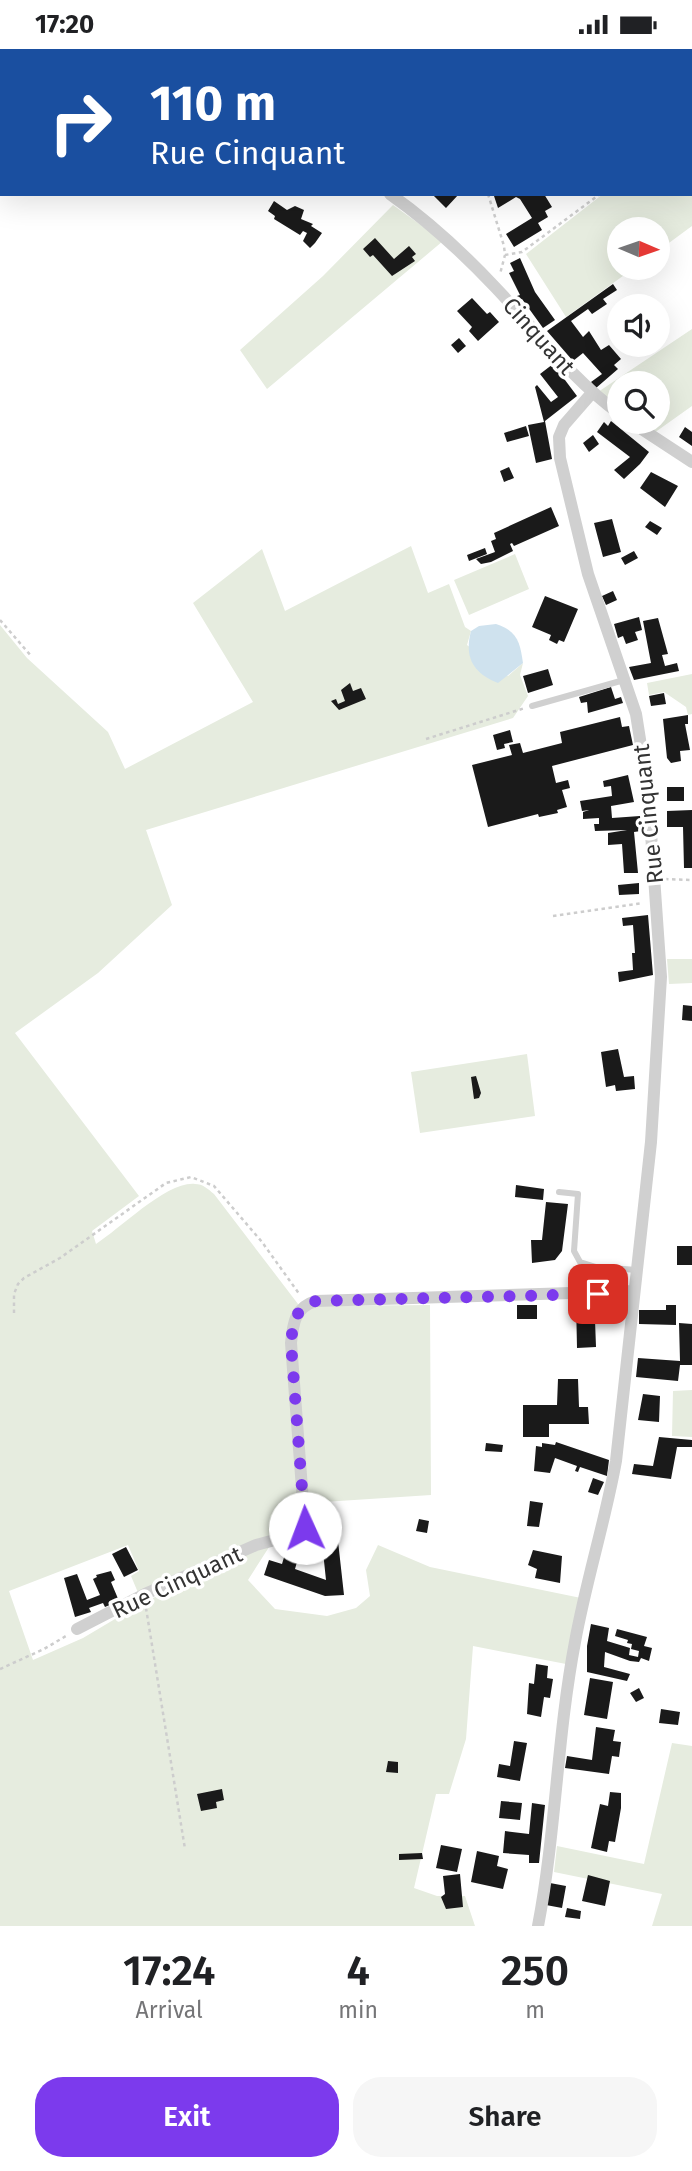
<!DOCTYPE html>
<html lang="en">
<head>
<meta charset="utf-8">
<style>
	:root { --surface:#fff; --page:#f6f6f6; --text:#202124; --muted:#757577; --accent:#7c3aed }
	body { margin:0; font-family:"Fira Sans",sans-serif; background:var(--page); color:var(--text); height:100vh; display:flex; flex-direction:column; font-size:26px; white-space:nowrap }
	* { box-sizing:border-box; margin:0 }
	p { font-size:23px; color:var(--muted) }
	.icon { flex:none; width:38px; height:38px; fill:none; stroke:currentColor; stroke-width:2; stroke-linecap:round; stroke-linejoin:round }
	.map { position:relative; height:1877px; overflow:hidden }
	.panel { display:flex; flex-direction:column; background:var(--surface); flex:1 }
	.panel>* { flex:none }
	.guide { position:absolute; left:0px; top:0px; width:693px; height:147px; box-shadow:0 7px 28px #0002; background:#1a4fa0; color:#fff; overflow:hidden }
	.needle { width:46px; rotate:92deg }
	.buttons { position:absolute; left:607px; top:168px; display:grid; gap:14px }
	.buttons a { display:grid; place-items:center; width:63px; height:63px; border-radius:50%; background:var(--surface); box-shadow:0 7px 28px #0002; font-size:35px }
	.pin { position:absolute; display:grid; place-items:center; width:60px; height:60px; color:#fff; margin:-30px; border-radius:14px; box-shadow:0 4px 10px #0006 }
	.me { position:absolute; width:77px; margin:-38px; rotate:358deg; stroke-linejoin:round; filter:drop-shadow(0 0 5px #0008) }
	.turn { display:flex; align-items:center; gap:24px; height:147px; padding:0 35px; font-size:32px }
	.turn .icon { width:91px; height:91px; stroke-width:2.5 }
	.turn b { display:block; font-size:49px; line-height:60px }
	.eta { display:flex; justify-content:space-evenly; align-items:center; height:119px; text-align:center }
	.eta b { font-size:42px; font-weight:600; line-height:49px }
	.primary-button { display:flex; gap:14px; margin-top:auto; padding:14px 35px }
	.primary-button a { flex:1; height:80px; border-radius:28px; background:var(--accent); color:#fff; font-size:28px; font-weight:600; line-height:80px; text-align:center }
	.primary-button a+a { background:var(--page); color:var(--text) }
	.status { display:flex; justify-content:space-between; align-items:center; height:49px; padding:0 35px; background:var(--surface); direction:ltr }
	.status svg { height:19px; fill:currentColor }
	.map>svg:first-child { display:block }
	.green { fill:#e6ecdf }
	.water { fill:#cfe2ee }
	.building { fill:#1a1a1a }
	.lines { fill:none; stroke-linecap:round; stroke-linejoin:round }
	.path { stroke:#cdcdcd; stroke-width:2.5; stroke-dasharray:3.5 3.5; stroke-linecap:butt }
	.service { stroke:#d0d0d0; stroke-width:6 }
	.minor { stroke:#d0d0d0; stroke-width:12 }
	.route { stroke:#7c3aed; stroke-width:12; stroke-dasharray:0 21.6 }
	.labels { text-anchor:middle; dominant-baseline:central; stroke-width:7; stroke-linejoin:round; paint-order:stroke }
	.street-label { font-size:23px; fill:#333; stroke:#fff }
</style>
</head>
<body>
<div class="status"><b>17:20</b><svg viewBox="0 0 49 12"><path d="M0 12V9h3v3zM5 12V6h3v6zM10 12V3h3v9zM15 12V0h3v12zM26 1h20v11H26zM47 4h2v5h-2z"/></svg></div>
<div class="map">
<svg width="692" height="1877" viewBox="0 0 692 1877">
	<rect width="100%" height="100%" fill="#fff"/>
	<!-- green -->
	<path class="green" d="M692,77V177L658,202V180H620V219H634L566,268L526,205L603,145H691Z
		M393,156L443,192L267,340L240,301L323,227Z
		M692,280V357L654,384L637,373H658V334H620L619,361L595,345Z
		M411,497L428,544L449,535L465,578L471,582L467,596L508,627L523,614L520,626L528,647L513,669L146,781L172,856L98,924L15,984L139,1147L92,1182L96,1195C120,1180 167,1132 195,1135C203,1135 208,1140 214,1145L298,1255L299,1473L294,1478L139,1546L131,1527L139,1522L128,1496L9,1542L33,1611L83,1589L142,1554L271,1495L248,1531L275,1560L327,1567L356,1559L370,1547L366,1521L378,1496L430,1518L581,1549L566,1615L473,1597L466,1690L449,1745H436L414,1839L437,1847H465L475,1877H0V576L27,609L108,683L125,720L253,653L193,554L262,500L285,562Z
		M515,505L529,540L469,566L454,531Z
		M692,625V665L688,666L686,658L664,643L649,646L647,634Z
		M667,910H692V934L669,935Z
		M527,1005L535,1067L420,1084L411,1023Z
		M430,1256L431,1446L308,1454L294,1293L302,1265L308,1260L319,1257Z
		M692,1341V1388L672,1387L673,1342Z
		M672,1694L692,1697V1877H652L662,1845L554,1823L557,1797L644,1815Z"/>
	<!-- water -->
	<path class="water" d="M496,575C518,582 520,594 523,614L498,634C473,624 464,608 471,582L479,577Z"/>
	<!-- building -->
	<path class="building" d="M432,145H459L446,159Z
		M496,145H544L552,158L545,162L548,168L538,174L542,181L514,198L506,185L532,169L520,150L516,148L498,159L494,147Z
		M274,152L287,161L295,157L304,161L301,170L313,175L311,177L322,184L315,194L310,199L303,192L307,184L303,182L300,186L274,170L275,167L268,162Z
		M375,189L394,210L409,197L416,205L412,208L415,212L392,227L373,206L370,208L363,200Z
		M520,209L535,243L555,271L543,279L522,250L517,252L514,248L520,246L509,224L514,222L510,214Z
		M613,235L617,241L603,250L607,255L592,265L588,260L571,272L583,288L589,282L601,301L609,296L621,310L614,316L618,320L596,339L591,333L602,325L583,304L573,312L547,282Z
		M472,249L487,265L490,263L499,273L478,292L469,282L472,278L457,262Z
		M459,289L466,297L458,304L451,296Z
		M553,315L577,347L545,372L552,410L536,414L528,376L544,373L535,338L537,336L551,353L558,348L540,325Z
		M611,372L649,403L640,415L624,430L614,421L630,408L597,383L604,373L608,377Z
		M526,377L529,387L507,393L504,384Z
		M685,378L692,383V397L679,388Z
		M593,386L599,395L589,403L583,394Z
		M509,418L514,429L504,433L500,422Z
		M651,423L678,437L665,458L640,439Z
		M551,458L559,477L514,497L512,494L510,495L513,502L491,513L481,515L476,510L495,503L491,492L496,490L494,484Z
		M612,470L621,503L603,508L594,474Z
		M650,472L662,479L657,486L645,478Z
		M485,499L487,505L469,512L467,506Z
		M634,502L638,509L625,516L621,509Z
		M613,542L617,551L606,556L602,547Z
		M545,547L578,560L564,593L559,591L557,595L549,591L551,586L532,578Z
		M639,568L642,581L635,583L638,591L626,595L623,587L618,589L614,575Z
		M658,569L668,605L662,606L665,617L677,614L679,622L634,631L629,618L651,614L643,572Z
		M548,620L553,636L528,644L523,627Z
		M350,634L353,642L361,639L366,650L339,661L331,652L336,650L338,655L345,652L341,641Z
		M611,638L615,650L621,648L623,654L588,664L587,653L581,654L579,648Z
		M664,644L666,655L651,657L649,647Z
		M688,666V675H685L690,701L680,702L681,712L671,714L667,709L663,670Z
		M620,668L622,678L629,677L633,696L552,717L556,734L568,731L570,739L562,741L567,758L557,761L558,764L539,768L538,765L488,778L472,716L512,706L509,696L520,694L523,704L562,694L560,683Z
		M510,681L513,693L504,695L505,699L497,701L493,686Z
		M628,726L634,753L611,757L612,769L640,767L641,782L634,783L638,824H624L622,795L608,796V784L627,781L595,782L594,775H599V769L583,770V763L589,761L582,762L580,752L612,747L611,737L604,738L603,732Z
		M667,738H684V752H667Z
		M692,761V819H684L683,778H667V762Z
		M639,834V845L619,846L618,836Z
		M648,866L653,926L619,933L618,923L633,921L632,904H635L633,876L623,877L622,869Z
		M683,956L692,957V972L682,971Z
		M618,1000L624,1028L634,1027L635,1040L616,1042L615,1036L606,1038L601,1003Z
		M476,1027L481,1044L479,1049L474,1050L471,1028Z
		M516,1136L544,1140L543,1151L515,1148Z
		M546,1153L568,1155L562,1202L555,1211L532,1214L531,1191H542Z
		M677,1197H692V1216H677Z
		M592,1250L593,1257L602,1256V1271H595L596,1298L577,1299L576,1251Z
		M517,1256H537V1270H517Z
		M666,1256H676V1276L639,1275V1261H666Z
		M679,1274L692,1275V1316H680L678,1332L636,1328L638,1309L680,1312Z
		M558,1330H578L579,1358H588L589,1375H549V1388H523V1356H557Z
		M643,1345L660,1347L659,1373L638,1371Z
		M659,1388L692,1391V1398H677L671,1430L632,1425L634,1415L653,1417Z
		M556,1393L609,1411L607,1427L580,1418L578,1423L575,1422L577,1417L555,1409L550,1424L534,1422L536,1397L542,1398V1394L555,1396Z
		M486,1394L503,1396L502,1403L485,1402Z
		M593,1429L604,1433L598,1446L588,1443Z
		M316,1452H328L329,1492H317Z
		M530,1452L543,1454L539,1478L527,1477Z
		M419,1470L429,1472L427,1484L416,1482Z
		M289,1492H303L295,1520L326,1531L322,1493L338,1492L344,1546L325,1547L264,1526L269,1511L282,1515Z
		M126,1498L138,1521L124,1528L112,1505Z
		M533,1501L562,1507L560,1534L535,1529L537,1520L528,1516Z
		M111,1522L115,1531L111,1533L119,1552L105,1558L103,1554L89,1559L91,1563L75,1568L64,1529L77,1525L87,1551L100,1546L93,1530L97,1528L96,1526Z
		M591,1575L609,1579L607,1592L630,1599L629,1606L638,1608L639,1602L631,1600L632,1595L627,1594L628,1591L615,1587L617,1580L647,1588L644,1597L652,1599L649,1612L641,1609L639,1613L630,1612L605,1603L604,1618L630,1625L627,1632L587,1623V1597Z
		M536,1615L548,1617L547,1629L553,1630L550,1649L544,1648L541,1668L527,1665L529,1634L534,1635Z
		M590,1629L613,1633L607,1670L584,1666Z
		M639,1639L644,1649L636,1653L630,1644Z
		M661,1660L680,1663L678,1676L659,1674Z
		M596,1678L615,1681L613,1692L621,1693L619,1708L612,1707L609,1725L565,1719L567,1707L592,1711Z
		M514,1692L527,1694L520,1732L497,1728L499,1715L510,1717Z
		M388,1712L398,1713V1724L386,1723Z
		M222,1740L224,1751L216,1753L217,1759L201,1762L197,1745Z
		M610,1743L621,1744V1759L615,1793L609,1792L607,1803L591,1799L600,1755L608,1757Z
		M501,1752L522,1754L520,1771L499,1769Z
		M532,1754L545,1756L539,1814H529V1806L503,1804L505,1782L529,1785Z
		M441,1796L462,1800L457,1823L436,1819Z
		M477,1802L499,1807L497,1817L508,1820L503,1840L471,1833Z
		M422,1804L423,1810L399,1811V1805Z
		M460,1825L463,1858L446,1860L441,1848L445,1845L443,1827Z
		M588,1826L610,1832L605,1857L582,1852Z
		M550,1834L566,1837L562,1859L546,1856Z
		M567,1859L581,1862L580,1870L565,1868Z"/>
	<g class="lines">
		<!-- path -->
		<path class="path" d="M437,0L438,2
			M691,75L692,74
			M488,145L504,197L505,206L500,225
			M505,206L522,203L600,145
			M0,571L32,608
			M426,690L525,659
			M665,830L692,831
			M553,867L643,854
			M14,1264V1245L18,1235L24,1229L60,1209L166,1134L191,1128L214,1137L262,1193L300,1246
			M146,1559L185,1800
			M0,1620L44,1600L66,1587"/>
		<!-- service -->
		<path class="service" d="M532,657L624,631
			M559,1143L578,1145L574,1202L580,1213L596,1218L637,1221"/>
		<!-- minor -->
		<path class="minor" d="M166,0L169,2
			M390,145C428,172 463,204 495,238C536,281 571,330 620,365
			M631,373L692,413
			M77,1580L145,1545L256,1496L301,1484L305,1479L291,1294C293,1274 295,1258 316,1252L634,1242
			M538,1877C556,1783 557,1687 575,1593C586,1532 605,1473 616,1412L651,1093L661,928L648,741L636,665L588,525L560,409L559,388L564,376L591,345"/>
	</g>
	<g class="lines">
		<!-- route -->
		<path class="route" d="M305,1479L291,1294C293,1274 295,1258 316,1252L598,1245"/>
	</g>
	<g class="labels">
		<!-- street labels -->
		<g class="street-label">
			<text transform="translate(539 287) rotate(48)">Cinquant</text>
			<text transform="translate(648 765) rotate(-96)">Rue Cinquant</text>
			<text transform="translate(177 1533) rotate(-25)">Rue Cinquant</text>
		</g>
	</g>
</svg>
<div class="buttons">
<a><svg class="needle" viewBox="-14 -14 28 28"><path d="M0-13l5 13h-10z" fill="#e53935"/><path d="M0 13l5-13h-10z" fill="#757577"/></svg></a>
<a><svg class="icon" aria-label="sound" viewBox="0 0 24 24"><path d="M4 9h4l5-4v14l-5-4H4zM17 9q2 3 0 6"/></svg></a>
<a><svg class="icon" aria-label="search" viewBox="0 0 24 24"><circle cx="10" cy="10" r="6"/><path d="M15 15l6 6"/></svg></a>
</div>
<div class="pin" style="left:598px;top:1245px;background:#d93025"><svg class="icon" aria-label="arrive" viewBox="0 0 24 24"><path d="M6 21V4h12l-3 4 3 4H6"/></svg></div>
<svg class="me" style="left:305px;top:1479px" viewBox="-20 -20 40 40"><circle r="19" fill="#fff"/><path d="M0-13L10 11 0 6-10 11z" fill="#7c3aed"/></svg>
<div class="guide">
<div class="turn"><svg class="icon" aria-label="right" viewBox="0 0 24 24"><path d="M7 20v-9h11M14 6l5 5-5 5"/></svg><div><b>110 m</b>Rue Cinquant</div></div>
</div>
</div>
<section class="panel">
<div class="eta">
<div><b>17:24</b><p>Arrival</p></div>
<div><b>4</b><p>min</p></div>
<div><b>250</b><p>m</p></div>
</div>
<div class="primary-button"><a>Exit</a><a>Share</a></div>
</section>
</body>
</html>
